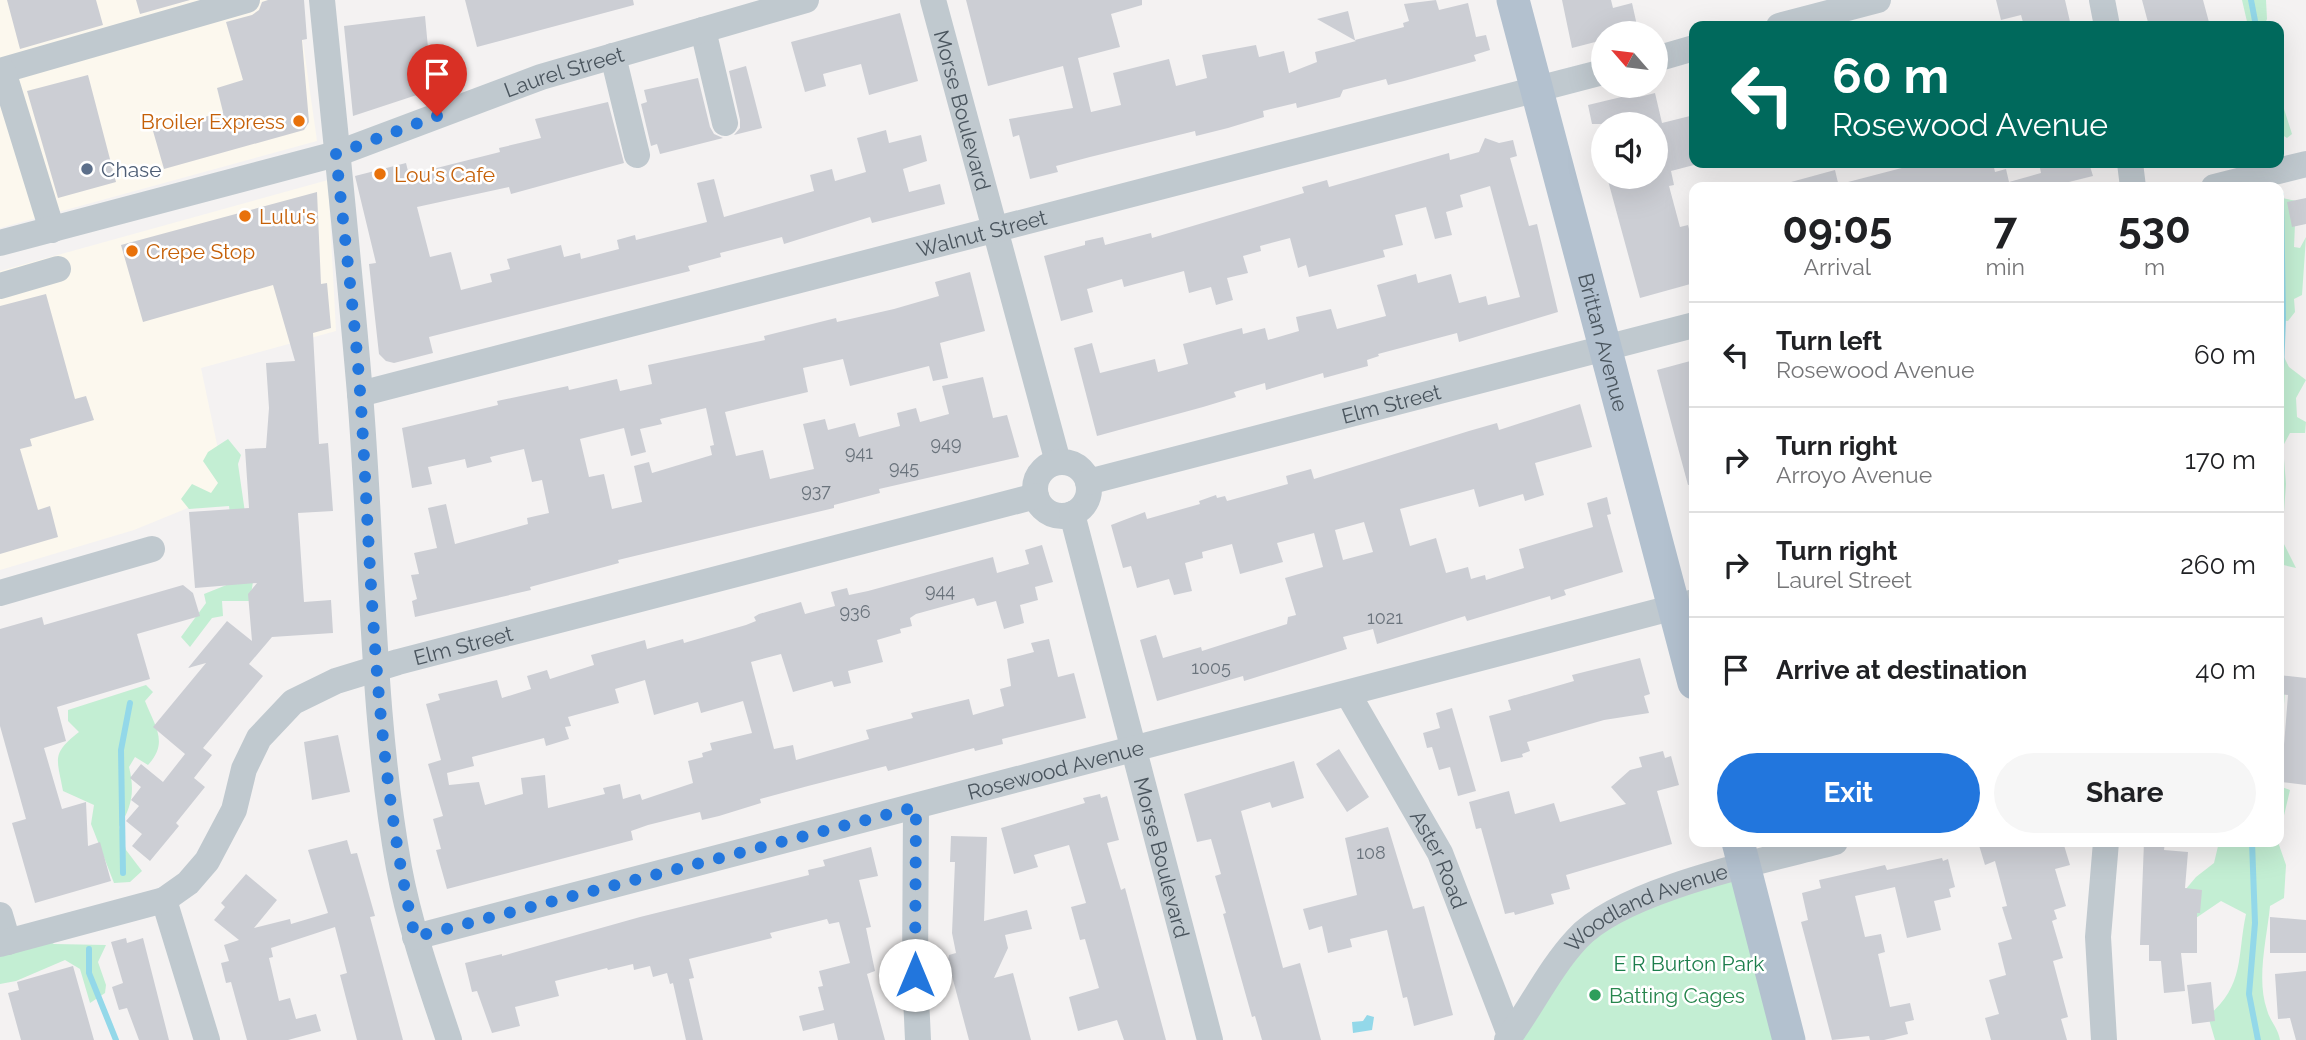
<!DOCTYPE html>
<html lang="en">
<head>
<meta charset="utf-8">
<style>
	:root { --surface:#fff; --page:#f6f6f6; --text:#202124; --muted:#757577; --line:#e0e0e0; --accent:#2276dd }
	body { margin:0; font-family:Raleway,sans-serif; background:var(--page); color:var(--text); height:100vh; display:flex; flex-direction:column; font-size:26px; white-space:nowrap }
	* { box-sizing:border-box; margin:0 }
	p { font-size:23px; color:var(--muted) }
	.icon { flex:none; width:38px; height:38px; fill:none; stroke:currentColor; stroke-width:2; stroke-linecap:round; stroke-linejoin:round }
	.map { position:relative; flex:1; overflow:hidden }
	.panel { position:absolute; left:1689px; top:182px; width:595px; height:665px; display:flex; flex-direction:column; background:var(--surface); border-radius:14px; box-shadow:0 7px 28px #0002 }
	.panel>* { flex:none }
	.banner { position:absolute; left:1689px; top:21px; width:595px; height:147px; border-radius:14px; box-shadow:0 7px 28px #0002; background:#00695c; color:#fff; overflow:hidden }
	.needle { width:46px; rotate:298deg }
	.fabs { position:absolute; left:1591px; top:21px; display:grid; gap:14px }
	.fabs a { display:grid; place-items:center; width:77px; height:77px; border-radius:50%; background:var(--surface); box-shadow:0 7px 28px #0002; font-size:35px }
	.pin { position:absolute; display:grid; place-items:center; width:60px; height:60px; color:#fff; margin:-72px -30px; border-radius:50% 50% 50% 0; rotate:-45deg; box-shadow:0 0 7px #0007 }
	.pin .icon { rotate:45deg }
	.me { position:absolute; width:77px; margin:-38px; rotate:0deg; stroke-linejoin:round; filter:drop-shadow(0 0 5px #0008) }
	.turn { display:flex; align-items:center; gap:24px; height:147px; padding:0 28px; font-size:32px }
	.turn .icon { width:91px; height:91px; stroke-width:2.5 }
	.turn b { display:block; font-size:49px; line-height:60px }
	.eta { display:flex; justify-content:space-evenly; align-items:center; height:119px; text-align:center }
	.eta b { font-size:42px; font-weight:700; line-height:49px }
	.button { display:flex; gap:14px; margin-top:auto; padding:14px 28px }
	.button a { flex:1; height:80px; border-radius:42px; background:var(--accent); color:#fff; font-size:28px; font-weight:700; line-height:80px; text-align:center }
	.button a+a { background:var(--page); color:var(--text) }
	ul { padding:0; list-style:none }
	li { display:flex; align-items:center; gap:21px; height:105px; padding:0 28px; border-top:2px solid var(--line) }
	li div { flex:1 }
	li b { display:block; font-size:26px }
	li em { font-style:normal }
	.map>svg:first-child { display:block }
	.commercial { fill:#fcf8ee }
	.green { fill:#c3eed3 }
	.water { fill:#93d8e9 }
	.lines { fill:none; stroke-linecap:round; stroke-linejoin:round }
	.stream { stroke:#93d8e9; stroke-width:6 }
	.building { fill:#ccced4; fill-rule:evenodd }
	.minor { stroke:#c0c9cf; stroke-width:26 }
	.major { stroke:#b3c1cf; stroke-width:33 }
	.route { stroke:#2276dd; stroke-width:12; stroke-dasharray:0 21.6 }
	.food-dot { fill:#e8710a; stroke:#fff; stroke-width:2.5 }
	.service-dot { fill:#5c6f8a; stroke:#fff; stroke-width:2.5 }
	.leisure-dot { fill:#2e9e5b; stroke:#fff; stroke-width:2.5 }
	.labels { text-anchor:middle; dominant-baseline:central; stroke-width:5; stroke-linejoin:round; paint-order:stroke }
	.number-label { font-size:18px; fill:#6a737c }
	.street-label { font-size:21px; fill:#4a555e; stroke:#fff }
	.food-label { font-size:21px; fill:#c56008; stroke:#fff; text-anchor:start }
	.service-label { font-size:21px; fill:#4e5e75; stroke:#fff; text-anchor:start }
	.park-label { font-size:21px; fill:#1c7e4c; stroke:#fff }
	.leisure-label { font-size:21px; fill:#27864d; stroke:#fff; text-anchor:start }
</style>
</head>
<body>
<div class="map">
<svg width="2306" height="1040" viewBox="0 0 2306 1040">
	<rect width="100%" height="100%" fill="#f4f2f2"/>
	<!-- commercial -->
	<path class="commercial" d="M0,0H297L317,141L0,228Z
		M328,180L336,331L201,368L227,492L134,530L0,570V271Z"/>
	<!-- green -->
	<path class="green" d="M2242,0H2266L2267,19L2264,26H2248Z
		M2278,90L2292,134L2287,138L2279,133Z
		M2278,197L2296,201L2294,247L2300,248L2306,237L2302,295L2294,299L2295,312L2288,321L2279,320Z
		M2279,347L2289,367L2306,380L2296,398L2297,417L2306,422L2305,433H2290L2283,446L2286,484L2282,540L2296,568L2279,564Z
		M228,439L241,455L238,464L254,575L250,601H222L223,616L212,618L190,647L181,637L206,603L204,594L239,580L229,506L189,509L181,499L192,484L211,493L218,483L203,461L208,452Z
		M2278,651C2285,659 2286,700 2283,710L2279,711Z
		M146,685L153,692L145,701C155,727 169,742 148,765L135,757L129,767C135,791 132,807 119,827L126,850L142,871L130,882L114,883L91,824L94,805L63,791C57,758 51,754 79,732L68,721V710Z
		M2279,786L2290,790L2279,837L2278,786Z
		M2219,842H2278L2286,865L2284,898L2270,906C2267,938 2256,979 2267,1010C2270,1021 2278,1028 2280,1040H2215L2208,1016C2245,985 2237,956 2246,914L2221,901L2193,920L2175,902L2196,877L2214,863Z
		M1744,866L1789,1040H1507L1577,938Z
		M44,938L54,944L106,945L98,962L106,985L105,993L90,1003L80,969L65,960L16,981L0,984V951Z"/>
	<!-- water -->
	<path class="water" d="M1367,1015L1374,1017L1372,1030L1353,1033L1352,1022L1363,1021Z"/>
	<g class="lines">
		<!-- stream -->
		<path class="stream" d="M2251,0L2256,26
			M2278,450L2283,318L2281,195
			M2252,842L2255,923L2249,994L2258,1040
			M123,873L121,750L130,703
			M89,949V973L116,1040"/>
	</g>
	<!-- building -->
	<path class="building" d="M7,0H96L103,25L20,49Z
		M136,0H190L140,14Z
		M268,0H304L307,39L302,40L309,122L304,130L164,169L153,131L223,112L217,88L243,80L226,22L252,15L259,10L262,2Z
		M465,0H633L634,5L477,47Z
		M966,0H1142V5L1111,14L1120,47L1078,58L1091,112L1121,105L1113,73L1169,59L1176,86L1207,78L1202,55L1256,45L1259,57L1284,51L1289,73L1317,62L1315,52L1356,41L1317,19L1348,11L1355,40L1404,27L1403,23L1409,21L1404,4L1436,0L1439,10L1468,3L1476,37L1486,35L1490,50L1474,55L1476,61L1404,81L1388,85L1386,79L1343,90L1340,97L1297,108L1296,103L1263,111L1264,117L1228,128L1196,136L1195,131L1090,157L1056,166L1058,172L1030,179L1019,135L1013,137L1009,119L1073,108L1063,66L988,86Z
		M1562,0H1611L1613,8L1632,3L1638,30L1603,33V40L1572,48Z
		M1996,0H2065L2071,26H2024L2021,15L2001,20Z
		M2142,0H2203L2210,26H2149Z
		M900,13L918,81L869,95L861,64L823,74L826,86L805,92L791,42Z
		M425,16L432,90L353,116L344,26Z
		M746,66L762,128L734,135L740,128V120L729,71Z
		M88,75L116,182L58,198L27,91Z
		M698,78L710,127L714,134L723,138L660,154L657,144L651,146L641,104L647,102L644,90Z
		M1638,93L1639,97L1655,93L1662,123L1694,115V165L1671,171L1674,185L1669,186L1680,227L1688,225L1694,249V283L1640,298L1607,177H1656V125L1659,124H1592L1588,105Z
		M608,102L624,163L511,194L509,187L417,207L430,257L451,252L461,290L492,282L490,274L510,269L507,259L561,245L564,257L580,253L581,259L619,249L617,240L635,235L636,240L707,222L697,183L714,179L724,217L814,191L810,175L832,169L835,181L866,172L857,138L886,130L889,143L921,135L927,161L903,169L909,192L940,184L945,204L872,223L870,217L784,244L782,237L720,253L721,257L688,266L690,271L429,337L433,353L394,363L386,361L379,354L369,264L376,263L355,176L406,163L409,175L500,152L499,148L541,138L535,119Z
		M1485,138L1499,143L1513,140L1517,156L1510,158L1529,226L1537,224L1558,312L1459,342L1457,333L1378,354L1379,356L1367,360L1368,366L1324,378L1323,373L1266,390L1265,383L1234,392L1236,397L1203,407L1097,436L1074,348L1092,343L1100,373L1155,359L1158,372L1188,364L1183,344L1242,328L1243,334L1265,328L1268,340L1299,331L1296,317L1331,309L1337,329L1386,316L1377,285L1416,274L1418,283L1451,274L1459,303L1486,296L1488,305L1520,297L1490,186L1460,195L1463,207L1446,212L1452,235L1435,239L1426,207L1395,215L1403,245L1383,250L1385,257L1309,277L1306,265L1298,268L1290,238L1260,246L1261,251L1243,256L1248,273L1227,278L1233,300L1216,305L1211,287L1189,293L1184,271L1124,287L1122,279L1087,289L1093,312L1061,321L1044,256L1085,245V241L1103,237L1105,245L1151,233L1152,238L1304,193L1302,187L1327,180L1329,187L1449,153L1450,160L1479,152Z
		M1921,163H1993L1995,172L2006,169L2009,182L2041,173L2039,163H2089L2093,176L2049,187H1849L1848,182Z
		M1835,170L1839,187H1791V182Z
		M317,192L321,284L327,283L331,328L313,333L319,444L328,443L333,511L298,513L304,602L331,600L333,633L272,637L249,664L263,676L203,748L212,755L194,778L205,787L176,823L179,826L150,861L132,846L142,834L126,821L139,806L131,800L141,787L130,778L141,764L163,782L185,754L153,727L206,663L188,668L227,621L252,641L248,594L257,583L195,588L189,512L249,508L245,449L266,448L269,408L266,363L295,361L273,285L143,322L121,245Z
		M2306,198V224L2292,227L2287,202Z
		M970,272L985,331L940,343L948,378L933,381L929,366L850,386L843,359L803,368L808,392L725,412L736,456L763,450L770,479L814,469L803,424L825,419L828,430L855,423L859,437L900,426L897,413L916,408L920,422L949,414L942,386L983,377L993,418L1007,415L1019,457L879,489L880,493L834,505V508L618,560L619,563L530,587L531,590L415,617L412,601L417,599L411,575L419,574L414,553L437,548L428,508L446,504L455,544L528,524L527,518L549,513L542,480L532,482L524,449L490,457L492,462L467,468L465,459L428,467L432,484L412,488L402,428L498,405L497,401L568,386L569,390L617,379L620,391L652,384L648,365L765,340L764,336L836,318L837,322L894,309L939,296L935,282ZM706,408L714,445L710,446L712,455L652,473L649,462L634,466L642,502L612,509L604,474L589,477L580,439L624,428L631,456L646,452L640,429L662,424L660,419Z
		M46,294L75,399L86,396L94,420L30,439L32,446L20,449L38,510L50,506L58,537L0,554V306Z
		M1694,360V484L1688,485L1657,370Z
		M1580,404L1592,447L1535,463L1544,495L1525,501L1523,494L1479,507L1474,489L1400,509L1410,546L1436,538L1446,573L1468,567L1471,579L1485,575L1486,580L1524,568L1519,549L1593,527L1587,503L1607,497L1611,514L1607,515L1623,572L1564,590L1566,595L1551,600L1550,596L1467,621L1465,616L1377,644L1373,629L1343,637L1347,649L1244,681L1243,676L1157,701L1140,640L1156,635L1163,658L1201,647L1202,651L1287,624L1288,617L1296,615L1285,578L1323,567L1314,533L1277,543L1283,562L1240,574L1232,544L1202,552L1203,558L1185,563L1192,591L1174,595L1169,579L1137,588L1131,566L1123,568L1111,525L1145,512L1147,519L1200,504L1199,501L1216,495L1217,498L1225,496L1227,501L1288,484L1286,476L1311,469L1314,479L1469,431L1497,423L1499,430ZM1364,522L1373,552L1343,560L1335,530Z
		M1042,545L1053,582L1035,587L1038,600L1020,605L1024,623L1004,629L996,601L977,606L974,598L916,614L910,618L912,626L900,629L901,633L877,640L883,662L848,671L851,683L834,687L832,681L793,692L781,654L751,662L774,749L793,745L796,760L869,739L866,730L913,718L911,713L969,699L973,715L1004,706L1000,689L1011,686L1007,659L1034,652L1031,643L1049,639L1058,677L1074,673L1086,718L1002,739L1003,744L975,751L974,748L888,771L886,766L808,786L760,799L761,803L719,816L702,820L700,812L648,825L631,831L633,840L447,889L436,850L441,849L433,819L443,816L428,764L441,760L426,704L440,700L438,694L497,680L502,698L531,689L527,676L547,670L550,679L594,665L591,655L645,640L647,649L683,639L684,643L746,625L756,621L754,617L759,614L801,602L805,614L835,606L831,592L847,588L849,595L868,591L993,557L997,573L1029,564L1025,550ZM645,680L654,715L698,702L701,713L743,701L752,733L710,743L712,750L702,753L703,757L688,761L693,783L642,800L640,794L623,799L620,784L603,788L605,794L548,808L545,775L521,778L523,794L485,805L479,782L449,785L447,773L474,766L472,757L544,738L546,746L569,739L565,727L571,726L568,717L619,703L615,689Z
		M183,585L193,593L200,616L137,634L150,679L57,707L66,741L44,748L62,809L86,802L88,846L100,842L111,881L35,903L12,823L26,819L0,726V629L42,617L44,625Z
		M1640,658L1650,694L1644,696L1649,713L1604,720L1527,742L1530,751L1522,754L1523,757L1501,762L1489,716L1511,710L1508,700L1574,681L1572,675Z
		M2278,675L2306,678V785L2281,782L2288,695L2278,694Z
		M1452,708L1476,791L1458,796L1450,767L1439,770L1432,747L1427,748L1423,733L1440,728L1436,713Z
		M338,735L350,792L312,800L304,742Z
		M1339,749L1369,797L1347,812L1316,764Z
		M1663,751L1665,758L1671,756L1679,785L1657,791L1672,844L1566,875L1570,889L1551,894L1554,904L1515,915L1514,912L1505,914L1481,828L1476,829L1469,802L1509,791L1515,814L1554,803L1560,822L1626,804L1611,787L1630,770L1642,767L1639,757Z
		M1294,761L1304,798L1272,808L1270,802L1241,811L1283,968L1300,963L1321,1040H1262L1255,1016L1252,1017L1223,914L1226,913L1215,876L1221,874L1211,839L1197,842L1184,794Z
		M1100,794L1101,798L1107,796L1119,840L1107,843L1121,890L1125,888L1166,1040H1124L1117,1020L1078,1031L1069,997L1099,988L1085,939L1080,940L1071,907L1086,903L1069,845L1034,855L1038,867L1014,874L1001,828L1085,803L1083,798Z
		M1388,827L1413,909L1424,906L1453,1015L1414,1026L1407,997L1403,998L1387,930L1350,939L1352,947L1328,953L1322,926L1309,930L1303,909L1357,895L1345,838Z
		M951,836L987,837L984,921L1027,910L1032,929L1005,935L1008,948L994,978L1013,973L1031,1040H969L948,961L949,955L956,953L952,933L955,862H950Z
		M347,840L351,854L357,853L375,916L370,917L403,1040H357L340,975L347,973L335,927L271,948L273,957L269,958L279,1001L290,998L296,1019L316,1014L321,1031L288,1040H247L231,982L226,983L221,963L229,961L224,945L239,940L214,920L225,907L221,903L246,874L277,900L254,928L290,919L291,924L328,913L308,850Z
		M1978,842H2063L2070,865L2055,869L2066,906L2054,910L2057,919L2052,921L2063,958L2053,961L2068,1017L2061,1019L2067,1040H1991L1985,1018L1999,1014L1989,980L2006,975L1998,943L2012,939L2002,907L2007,906L1995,861L1985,865Z
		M2144,842H2165L2164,850L2188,852L2185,888L2202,890L2200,913H2197V953H2181L2185,991L2164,993L2161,961H2149V945H2140Z
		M871,847L878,876L859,880L871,927L866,928L875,971L867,974L885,1040H838L834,1023L803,1031L799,1016L824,1010L818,987L823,986L819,971L850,963L839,922L829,924L827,919L770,933L772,938L689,959L694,978L689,979L703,1040H686L673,983L670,984L667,973L653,977L650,966L634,970L633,964L608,970L607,968L555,981L559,996L515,1007L520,1026L492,1033L477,991L472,992L465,963L502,954V956L640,917L809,875L808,870L825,866L823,860Z
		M1942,858L1943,861L1948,859L1955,887L1949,889L1951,897L1934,901L1941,930L1907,938L1895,887L1855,896L1865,937L1881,934L1885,952L1878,954L1890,1007L1910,1003L1914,1020L1905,1022L1908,1034L1884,1040H1870L1869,1036L1832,1040L1801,922L1808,920L1802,893L1821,888L1819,880L1885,865L1887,870Z
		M2270,917L2306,920V953H2270Z
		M126,938L127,943L143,938L169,1040H139L127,1008L119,1010L112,987L123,983L111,942Z
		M73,966L94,1040H21L8,993L19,990L17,982Z
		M2306,971V1040H2296L2290,1018L2278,1019L2275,974Z
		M2211,982L2215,1021L2192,1024L2187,985Z"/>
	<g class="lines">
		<!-- minor -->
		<g class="minor">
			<path d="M322,0C335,131 349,263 360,394C373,552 371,712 399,868C410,927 430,983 449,1040"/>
			<path id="s1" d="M933,0L1058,462"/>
			<path d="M2102,0L2107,26"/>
			<path d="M1779,26L1878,0"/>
			<path d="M703,30L725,123"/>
			<path d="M613,56L637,155"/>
			<path d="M1656,59L1694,48"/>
			<path d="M0,71L247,0"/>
			<path d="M3,71L52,230"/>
			<path d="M2130,163L2133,187"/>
			<path d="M2214,187L2306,164"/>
			<path id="s2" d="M0,243L336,154L541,77L806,0"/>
			<path d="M0,286L58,269"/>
			<path id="s3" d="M360,394L1603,72"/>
			<circle cx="1062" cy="489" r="27"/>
			<path id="s4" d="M1088,482L1694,325"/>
			<path id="s5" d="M1072,514L1210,1040"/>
			<path d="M0,593L152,549"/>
			<path id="s6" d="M1348,694L1440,853L1510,1035"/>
			<path d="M916,807L915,975L918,1040"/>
			<path d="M164,900L207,1040"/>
			<path d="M0,915L8,942"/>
			<path id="s7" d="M415,937L1694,602"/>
			<path id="s8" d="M0,944L164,900L188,883L207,861L234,810L244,769L259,738L293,702L336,681L398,662L1036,496"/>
			<path id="s9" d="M1507,1040C1531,1008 1549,969 1577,939C1622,889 1768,860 1835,842"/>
			<path d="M2104,1040L2098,937L2106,842"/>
		</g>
		<!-- major -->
		<g class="major">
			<path id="s10" d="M1513,0L1694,683"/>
			<path d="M1738,842L1789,1040"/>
		</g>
	</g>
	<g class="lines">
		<!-- route -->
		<path class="route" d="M437,116L336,154C345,243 357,333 362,422C372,594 376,768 415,937L916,807L915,975"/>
	</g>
	<!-- markers -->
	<g class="food-dot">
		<circle cx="299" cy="121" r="7"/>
		<circle cx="380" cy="174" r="7"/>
		<circle cx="245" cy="216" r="7"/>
		<circle cx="132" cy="251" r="7"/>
	</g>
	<circle class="service-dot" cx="87" cy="169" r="7"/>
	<circle class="leisure-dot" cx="1595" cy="995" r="7"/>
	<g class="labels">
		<!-- number labels -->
		<g class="number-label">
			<text x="946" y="443">949</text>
			<text x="859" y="452">941</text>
			<text x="904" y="467">945</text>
			<text x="816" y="490">937</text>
			<text x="940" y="590">944</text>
			<text x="855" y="611">936</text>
			<text x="1385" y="617">1021</text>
			<text x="1211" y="667">1005</text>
			<text x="1371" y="852">108</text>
		</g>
		<!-- street labels -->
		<g class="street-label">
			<text stroke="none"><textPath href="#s2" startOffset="590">Laurel Street</textPath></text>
			<text stroke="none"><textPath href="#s1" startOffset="114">Morse Boulevard</textPath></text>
			<text stroke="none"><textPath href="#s3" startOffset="642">Walnut Street</textPath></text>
			<text stroke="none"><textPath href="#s10" startOffset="354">Brittan Avenue</textPath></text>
			<text stroke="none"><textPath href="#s4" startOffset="313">Elm Street</textPath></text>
			<text stroke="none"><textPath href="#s8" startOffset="592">Elm Street</textPath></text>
			<text stroke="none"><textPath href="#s7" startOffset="662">Rosewood Avenue</textPath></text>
			<text stroke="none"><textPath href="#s5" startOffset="355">Morse Boulevard</textPath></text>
			<text stroke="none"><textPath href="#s6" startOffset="189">Aster Road</textPath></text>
			<text stroke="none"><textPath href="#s9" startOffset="200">Woodland Avenue</textPath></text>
		</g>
		<!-- food labels -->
		<g class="food-label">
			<text x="285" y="121" text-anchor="end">Broiler Express</text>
			<text x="394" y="174">Lou's Cafe</text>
			<text x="259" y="216">Lulu's</text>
			<text x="146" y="251">Crepe Stop</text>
		</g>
		<!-- service labels -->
		<g class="service-label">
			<text x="101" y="169">Chase</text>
		</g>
		<!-- park labels -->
		<g class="park-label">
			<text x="1689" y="963">E R Burton Park</text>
		</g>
		<!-- leisure labels -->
		<g class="leisure-label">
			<text x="1609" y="995">Batting Cages</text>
		</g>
	</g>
</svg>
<div class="fabs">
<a><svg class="needle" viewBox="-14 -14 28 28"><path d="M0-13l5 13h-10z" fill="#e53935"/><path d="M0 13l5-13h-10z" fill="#757577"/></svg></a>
<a><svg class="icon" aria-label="sound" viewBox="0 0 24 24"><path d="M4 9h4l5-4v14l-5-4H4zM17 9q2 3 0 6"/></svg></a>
</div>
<div class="pin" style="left:437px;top:116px;background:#d93025"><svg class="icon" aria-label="arrive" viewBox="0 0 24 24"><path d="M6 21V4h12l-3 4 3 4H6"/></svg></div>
<svg class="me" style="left:915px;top:975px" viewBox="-20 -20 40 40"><circle r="19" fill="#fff"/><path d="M0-13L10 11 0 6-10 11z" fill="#2276dd"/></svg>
<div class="banner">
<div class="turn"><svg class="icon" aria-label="left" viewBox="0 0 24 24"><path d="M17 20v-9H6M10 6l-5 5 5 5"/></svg><div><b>60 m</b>Rosewood Avenue</div></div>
</div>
<section class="panel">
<div class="eta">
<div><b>09:05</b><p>Arrival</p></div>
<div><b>7</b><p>min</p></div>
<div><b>530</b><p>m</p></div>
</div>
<ul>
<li><svg class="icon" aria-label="left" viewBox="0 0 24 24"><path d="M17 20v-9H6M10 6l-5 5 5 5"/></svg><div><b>Turn left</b><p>Rosewood Avenue</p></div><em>60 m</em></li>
<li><svg class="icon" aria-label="right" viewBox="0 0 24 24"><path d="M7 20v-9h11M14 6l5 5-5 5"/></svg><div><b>Turn right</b><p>Arroyo Avenue</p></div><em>170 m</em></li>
<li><svg class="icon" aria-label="right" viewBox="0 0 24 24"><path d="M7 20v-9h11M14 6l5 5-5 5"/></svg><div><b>Turn right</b><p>Laurel Street</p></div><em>260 m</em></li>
<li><svg class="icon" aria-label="arrive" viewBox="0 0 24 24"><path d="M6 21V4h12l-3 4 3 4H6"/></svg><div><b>Arrive at destination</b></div><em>40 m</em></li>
</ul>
<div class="button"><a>Exit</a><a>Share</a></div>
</section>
</div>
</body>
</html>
